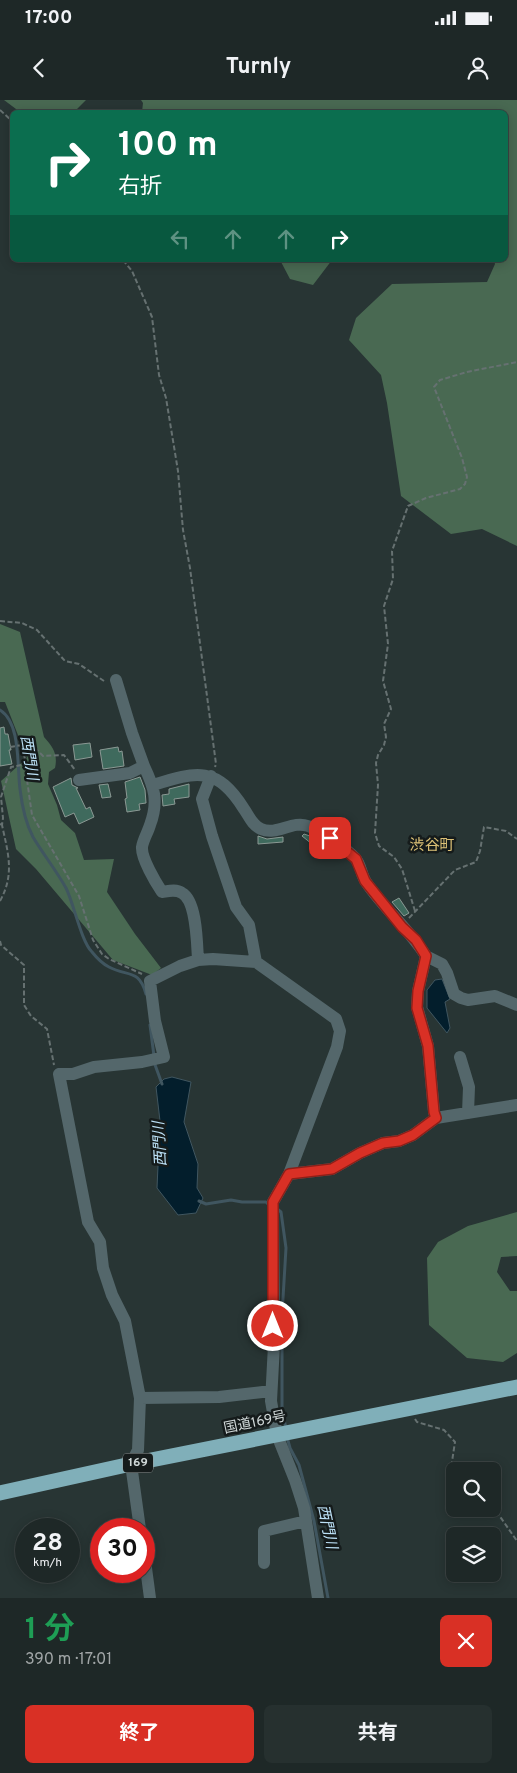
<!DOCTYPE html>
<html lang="ja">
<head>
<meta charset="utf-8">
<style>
	:root { --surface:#1e2827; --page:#26302f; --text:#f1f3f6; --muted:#a1a6a7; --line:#3c4444; --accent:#d93025 }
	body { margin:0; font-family:Overpass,"Noto Sans JP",sans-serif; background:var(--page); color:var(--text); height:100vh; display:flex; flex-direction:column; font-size:19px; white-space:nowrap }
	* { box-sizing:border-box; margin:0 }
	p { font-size:16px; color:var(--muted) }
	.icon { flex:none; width:28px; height:28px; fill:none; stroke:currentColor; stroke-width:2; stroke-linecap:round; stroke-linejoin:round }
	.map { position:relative; height:1498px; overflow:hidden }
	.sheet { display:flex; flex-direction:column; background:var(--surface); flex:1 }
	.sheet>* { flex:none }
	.banner { position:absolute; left:10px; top:10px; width:498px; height:152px; border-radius:8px; box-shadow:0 2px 12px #0003,0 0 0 1px var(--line); background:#0b6e4f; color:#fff; overflow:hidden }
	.tools { position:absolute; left:446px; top:1362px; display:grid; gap:10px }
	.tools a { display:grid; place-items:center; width:55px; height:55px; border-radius:8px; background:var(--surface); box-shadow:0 2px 12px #0003,0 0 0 1px var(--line); font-size:25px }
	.speed { position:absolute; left:15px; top:1418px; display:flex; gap:10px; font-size:25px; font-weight:700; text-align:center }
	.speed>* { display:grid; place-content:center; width:65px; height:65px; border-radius:50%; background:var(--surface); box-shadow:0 2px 12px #0003,0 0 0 1px var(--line); line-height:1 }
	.speed small { font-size:12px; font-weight:400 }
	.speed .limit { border:8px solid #d22; background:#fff; color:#111 }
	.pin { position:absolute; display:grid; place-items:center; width:42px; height:42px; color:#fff; margin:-21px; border-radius:10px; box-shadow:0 2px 8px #0006 }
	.me { position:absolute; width:55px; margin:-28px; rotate:0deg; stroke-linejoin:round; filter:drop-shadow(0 0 4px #0008) }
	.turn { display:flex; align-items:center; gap:18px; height:105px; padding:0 25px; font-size:22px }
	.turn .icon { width:65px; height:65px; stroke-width:2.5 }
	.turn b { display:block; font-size:35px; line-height:42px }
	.lanes { display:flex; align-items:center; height:48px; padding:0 25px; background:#0003; justify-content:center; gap:25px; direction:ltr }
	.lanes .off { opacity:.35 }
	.round { display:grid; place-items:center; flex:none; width:52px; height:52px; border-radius:8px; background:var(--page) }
	.overview { display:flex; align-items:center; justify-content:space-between; height:85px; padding:0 25px }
	h1 { font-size:30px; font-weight:700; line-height:38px; color:#1e9e55 }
	.primary-button { display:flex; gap:10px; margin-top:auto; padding:10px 25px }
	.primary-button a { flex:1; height:58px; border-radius:8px; background:var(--accent); color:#fff; font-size:20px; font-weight:700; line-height:58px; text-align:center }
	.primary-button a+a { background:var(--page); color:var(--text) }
	.status { display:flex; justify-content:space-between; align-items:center; height:35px; padding:0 25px; background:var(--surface); direction:ltr }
	.status svg { height:14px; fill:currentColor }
	header { display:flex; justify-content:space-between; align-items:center; height:65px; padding:0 25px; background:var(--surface); font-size:22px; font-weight:700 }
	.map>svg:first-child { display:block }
	.forest { fill:#496952 }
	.water { fill:#031e2c; stroke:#405660 }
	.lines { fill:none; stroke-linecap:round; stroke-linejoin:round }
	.stream { stroke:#405660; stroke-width:3 }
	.building { fill:#3f6a5d; stroke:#8b9994 }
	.path { stroke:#667171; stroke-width:2; stroke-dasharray:5 2.5; stroke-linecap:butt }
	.minor { stroke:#54676b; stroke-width:12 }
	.highway { stroke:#80afb9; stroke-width:15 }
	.route-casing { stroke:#8d1f18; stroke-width:12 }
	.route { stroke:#d93025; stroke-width:9 }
	.labels { text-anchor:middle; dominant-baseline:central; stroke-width:5; stroke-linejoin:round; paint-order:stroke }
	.shield { fill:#151b1b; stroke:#989f9f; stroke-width:1 }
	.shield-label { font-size:12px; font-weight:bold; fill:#d0d8d8 }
	.street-label { font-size:14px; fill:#d0d8d8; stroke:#151b1b }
	.water-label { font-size:15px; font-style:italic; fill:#bce1f7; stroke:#151b1b }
	.neighbourhood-label { font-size:15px; fill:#dcc176; stroke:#151b1b }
</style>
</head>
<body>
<div class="status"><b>17:00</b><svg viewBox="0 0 49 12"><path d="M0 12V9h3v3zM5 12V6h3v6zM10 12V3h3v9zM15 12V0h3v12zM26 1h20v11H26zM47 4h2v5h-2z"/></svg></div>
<header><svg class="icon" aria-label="back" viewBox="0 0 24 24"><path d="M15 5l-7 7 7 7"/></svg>Turnly<svg class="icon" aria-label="person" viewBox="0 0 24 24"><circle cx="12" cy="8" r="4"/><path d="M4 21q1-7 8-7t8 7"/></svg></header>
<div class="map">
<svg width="517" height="1498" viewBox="0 0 517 1498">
	<rect width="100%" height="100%" fill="#283534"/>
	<!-- forest -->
	<path class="forest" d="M4,0H86L74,12H20Z
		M141,0H517V446L482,429L451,434L401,396L387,303L381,275L349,240L356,218L392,184L487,182L495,164L494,160H505V12H142L143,3Z
		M280,160H332L313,185L290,179Z
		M0,524L20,532L44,637C53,647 58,654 55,668L49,672L48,684L57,705L61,720L75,733L84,760L114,759L107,792L135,834L161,868L152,875L113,860L36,769L16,749L1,681L27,658L5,602H0Z
		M517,1112V1156L501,1157L497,1172L510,1191H517V1253L503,1262L467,1258L429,1225L427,1158L438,1142L468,1126Z"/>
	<!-- water -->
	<path class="water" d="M442,879L450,899L445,902L450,928L447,933L427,908V890L435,880Z
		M172,977L191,982L184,1022L198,1064L197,1088L203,1098L196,1113L178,1115L157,1088L160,1021L156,987L164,979Z"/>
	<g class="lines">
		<!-- stream -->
		<path class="stream" d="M0,610C21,623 17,667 20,689C22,706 25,722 33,737C43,754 56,770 66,788C74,804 81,841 92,852C96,857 103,864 109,867C127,877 139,868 146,894
			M150,925L154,956
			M154,962L162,984
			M199,1101L206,1104L231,1100L242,1102H266L268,1104
			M276,1108L281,1112L286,1148L282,1215V1311L286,1328
			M287,1337L290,1348L299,1365L314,1421L328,1498"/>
	</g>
	<!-- building -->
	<path class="building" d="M4,627L5,634H8L11,650H9L12,664L0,666V628Z
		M90,643L92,657L75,660L73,645Z
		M118,647L119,652L122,651L124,666L103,669L100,650Z
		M140,677L145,690L146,703L139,704L140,710L127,712L125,699L127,698L125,682Z
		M71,678L72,685L78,688H76L86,709L90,707L94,717L79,724L74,713L65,717L53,687Z
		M108,684L111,697L102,698L99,685Z
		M189,684V697L174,699L175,704L163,706L162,695L169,694V689Z
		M304,734L310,736L322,742L317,748L302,736Z
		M258,736L267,739L283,737V742L258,744Z
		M399,798L409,813L404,816L392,802Z"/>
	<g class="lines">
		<!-- path -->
		<path class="path" d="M0,10L12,21
			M123,160L132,171L152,217L159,275L166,298L178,371L183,430L190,468L216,664L215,667
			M0,521L22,523L37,530L65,561L79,564L104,581
			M10,647L22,645L26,664
			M27,680L32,715L79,796L93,840L102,854L109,859L142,874
			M0,724L2,725L3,718L1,697L11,667L26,664L27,680L30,679L33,672L29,642L43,656L64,655L75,670
			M0,801C15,774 8,753 2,725
			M415,811L402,769L394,757L379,746L375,733L378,685L376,663L378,655L384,645L386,637L384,624L391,609L383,581L388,544L384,506L393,479L392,451L408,406L426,398L460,389L465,384L467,377L462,358L434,287L440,280L467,272L517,262
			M409,818L455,770L476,762L480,751L484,727L506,731L517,739
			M0,841L1,845L24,865V905L31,916L47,929L54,965
			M415,1319L417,1322L444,1330L455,1342L451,1368L455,1378
			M492,1405L517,1441"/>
		<!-- minor -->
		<path class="minor" d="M116,580L132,633L144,666
			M211,676L202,699L212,736L236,807L249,825L256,862
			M79,680L130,673L144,666C154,687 159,701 150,725C148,732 143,740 142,747C141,758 156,783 162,792C169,791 176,789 182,793C197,801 197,845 198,860
			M153,685C197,671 217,666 244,709C249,716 252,725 261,729C277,736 292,720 308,726C321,731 346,748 355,758C361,764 361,775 366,782C384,809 409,829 426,856L418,891L417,907L428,946L434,1012L436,1018
			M426,856L442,864L447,873L454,894L461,898L468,900L495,896L517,905
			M460,957L469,987L468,1013
			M289,1074L332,1069L360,1053L383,1043L399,1041L413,1035L436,1018L517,1005
			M140,1298L219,1297L271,1291
			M140,1429L131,1364L138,1350L140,1298L125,1221L112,1195L103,1168L100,1142L88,1122L59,974H73L94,967L142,962L164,957L155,921L150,881L180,866L198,860L213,859L256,862L336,919L340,931L337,947L289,1074L273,1102L274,1245L271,1301L277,1335L295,1380L304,1408L318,1498
			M144,1453L150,1498
			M264,1463V1431L306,1421"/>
		<!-- highway -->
		<path class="highway" d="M0,1393L131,1364L517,1287"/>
	</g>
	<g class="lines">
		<!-- route casing -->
		<g class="route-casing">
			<path id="route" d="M273,1226V1102L289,1074L332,1069L360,1053L383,1043L399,1041L413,1035L436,1018L434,1012L428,946L417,908L418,891L426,856L416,840L402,827L365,781L356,759L330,738"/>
		</g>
		<!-- route -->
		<use href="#route" class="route"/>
	</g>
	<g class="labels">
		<!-- shield labels -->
		<rect class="shield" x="123" y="1353.5" width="30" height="19" rx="4"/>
		<g class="shield-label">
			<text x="138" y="1363">169</text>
		</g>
		<!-- street labels -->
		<g class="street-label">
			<text transform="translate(255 1323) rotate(-12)">国道169号</text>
		</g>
		<!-- water labels -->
		<g class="water-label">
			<text transform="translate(28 658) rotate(81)">西門川</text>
			<text transform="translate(161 1044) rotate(-93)">西門川</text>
			<text transform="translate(326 1427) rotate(78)">西門川</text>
		</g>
		<!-- neighbourhood labels -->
		<g class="neighbourhood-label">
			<text x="432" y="746">渋谷町</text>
		</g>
	</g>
</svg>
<div class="tools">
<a><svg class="icon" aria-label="search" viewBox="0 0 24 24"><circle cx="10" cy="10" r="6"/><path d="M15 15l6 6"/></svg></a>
<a><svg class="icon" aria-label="layers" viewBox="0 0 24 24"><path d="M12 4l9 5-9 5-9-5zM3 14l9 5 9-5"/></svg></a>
</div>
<div class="speed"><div>28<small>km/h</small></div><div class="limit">30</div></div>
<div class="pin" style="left:330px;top:738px;background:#d93025"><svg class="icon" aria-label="arrive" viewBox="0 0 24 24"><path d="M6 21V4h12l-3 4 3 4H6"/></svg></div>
<svg class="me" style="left:273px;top:1226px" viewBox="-20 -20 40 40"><circle r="17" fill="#d93025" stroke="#fff" stroke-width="3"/><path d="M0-11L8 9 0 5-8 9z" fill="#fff"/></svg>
<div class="banner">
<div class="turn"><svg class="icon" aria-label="right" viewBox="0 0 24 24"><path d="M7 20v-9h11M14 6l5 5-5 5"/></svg><div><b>100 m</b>右折</div></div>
<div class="lanes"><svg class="icon off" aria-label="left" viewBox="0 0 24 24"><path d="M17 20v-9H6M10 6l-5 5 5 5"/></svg><svg class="icon off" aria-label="ahead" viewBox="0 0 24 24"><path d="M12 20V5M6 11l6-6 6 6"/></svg><svg class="icon off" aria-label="ahead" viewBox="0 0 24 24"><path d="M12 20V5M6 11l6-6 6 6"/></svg><svg class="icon" aria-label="right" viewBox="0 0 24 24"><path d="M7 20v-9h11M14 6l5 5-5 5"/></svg></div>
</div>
</div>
<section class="sheet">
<div class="overview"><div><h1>1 分</h1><p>390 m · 17:01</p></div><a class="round" style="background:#d93025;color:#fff"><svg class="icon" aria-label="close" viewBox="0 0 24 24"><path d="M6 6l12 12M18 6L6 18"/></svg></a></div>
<div class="primary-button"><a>終了</a><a>共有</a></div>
</section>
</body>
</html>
